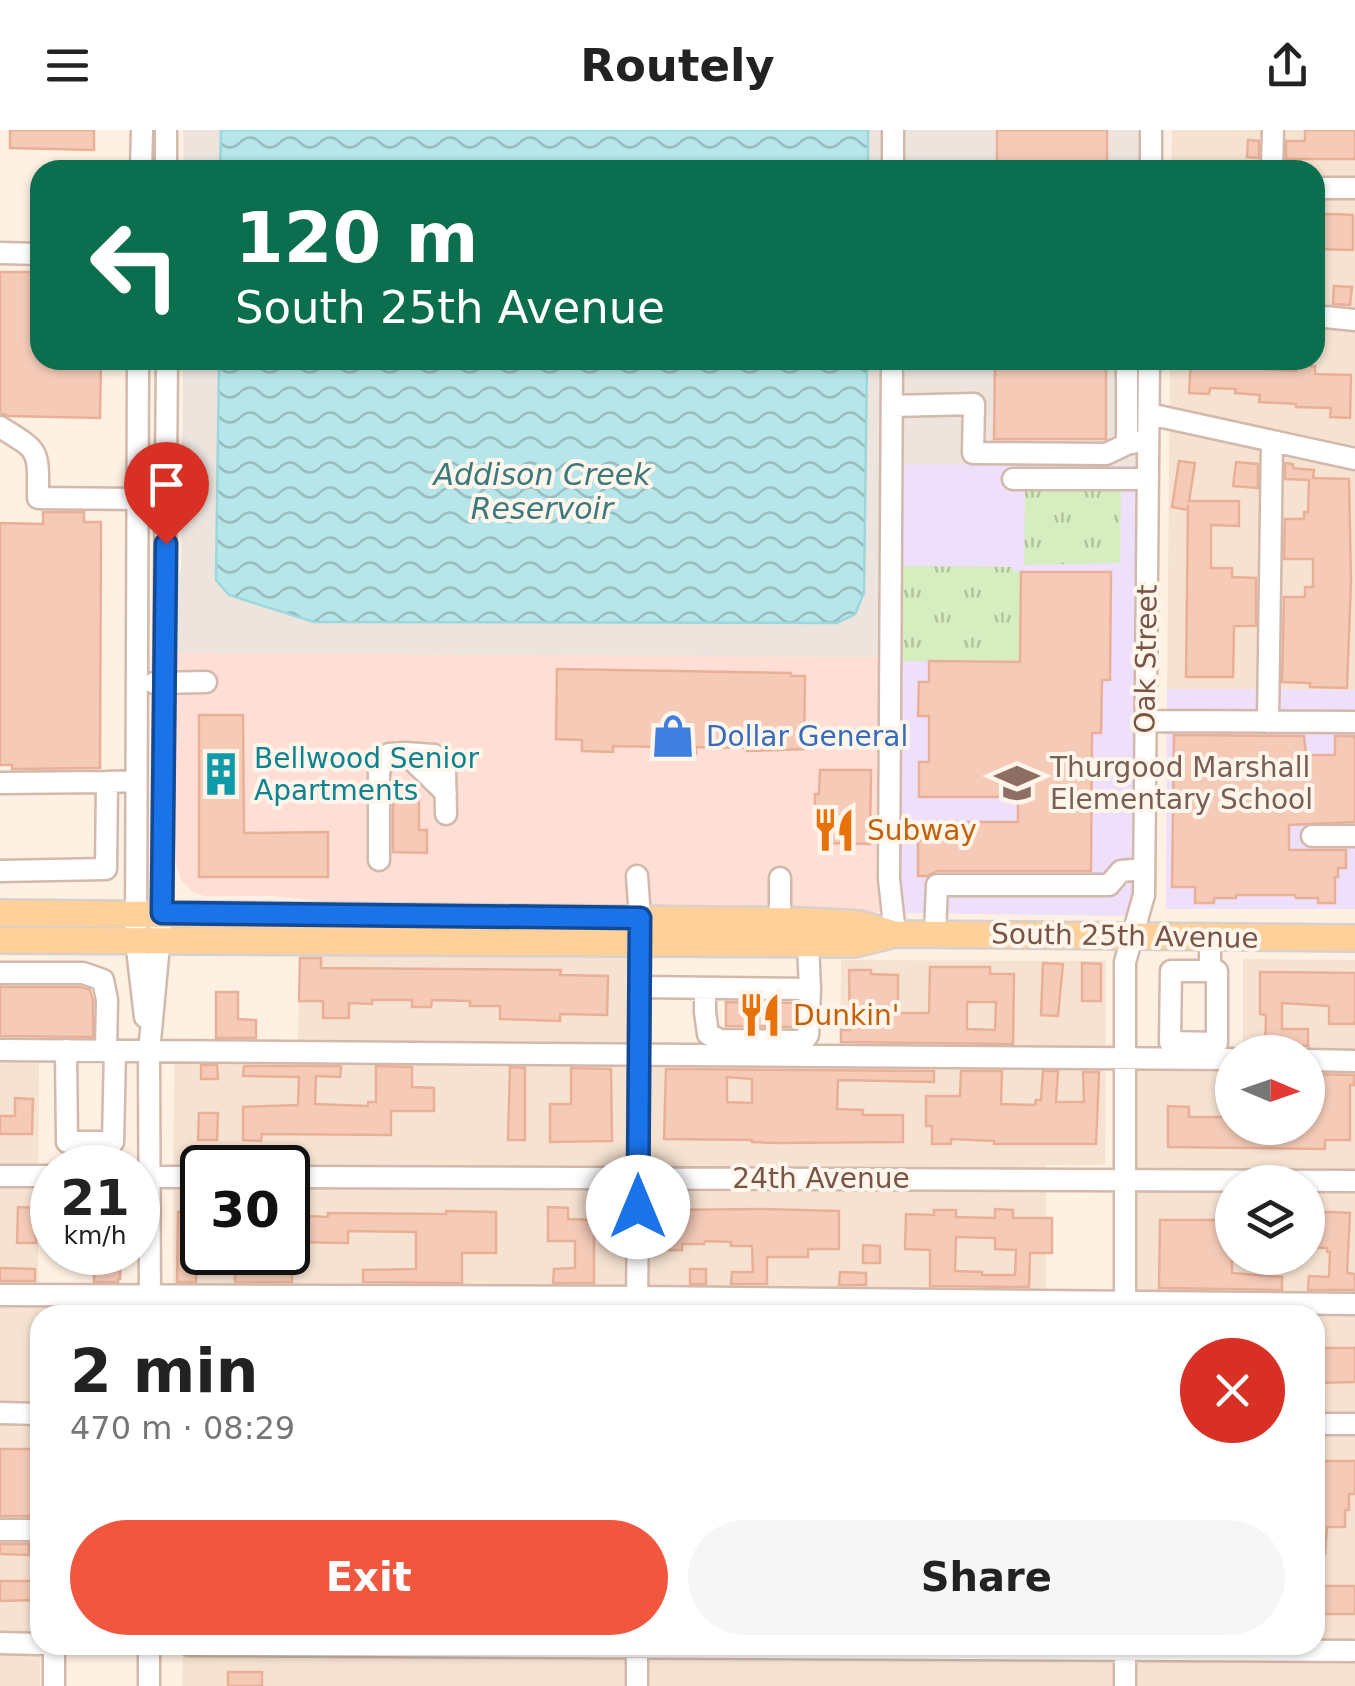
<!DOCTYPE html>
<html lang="en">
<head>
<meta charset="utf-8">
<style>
	:root { --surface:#fff; --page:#f6f6f6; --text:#222; --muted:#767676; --accent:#f1573f }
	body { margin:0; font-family:"DejaVu Sans",sans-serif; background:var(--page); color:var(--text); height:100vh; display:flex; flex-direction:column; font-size:38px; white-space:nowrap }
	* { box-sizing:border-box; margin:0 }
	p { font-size:32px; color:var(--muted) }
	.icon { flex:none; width:55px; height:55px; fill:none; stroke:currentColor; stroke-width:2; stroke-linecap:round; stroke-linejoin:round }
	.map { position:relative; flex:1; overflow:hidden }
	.drawer { position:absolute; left:30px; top:1175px; width:1295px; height:350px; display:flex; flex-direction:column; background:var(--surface); border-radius:30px; box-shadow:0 2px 8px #0004 }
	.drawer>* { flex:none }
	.banner { position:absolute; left:30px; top:30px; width:1295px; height:210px; border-radius:30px; box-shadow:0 2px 8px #0004; background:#0b6e4f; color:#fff; overflow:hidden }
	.needle { width:65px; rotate:92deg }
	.controls { position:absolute; left:1215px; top:905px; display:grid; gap:20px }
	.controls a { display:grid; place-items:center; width:110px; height:110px; border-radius:50%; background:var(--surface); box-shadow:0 2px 8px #0004; font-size:50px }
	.speed { position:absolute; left:30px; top:1015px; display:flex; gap:20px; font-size:50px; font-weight:700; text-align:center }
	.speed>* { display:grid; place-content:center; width:130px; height:130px; border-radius:50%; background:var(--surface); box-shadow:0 2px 8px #0004; line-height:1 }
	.speed small { font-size:25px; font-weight:400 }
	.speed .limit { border:5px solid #111; border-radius:15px; background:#fff; color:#111 }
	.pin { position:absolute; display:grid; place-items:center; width:85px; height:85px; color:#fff; margin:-102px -42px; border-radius:50% 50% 50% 0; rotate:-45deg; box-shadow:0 0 10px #0007 }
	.pin .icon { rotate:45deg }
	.me { position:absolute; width:110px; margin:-55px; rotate:0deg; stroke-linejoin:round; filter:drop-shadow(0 0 8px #0008) }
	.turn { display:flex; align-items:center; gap:35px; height:210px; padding:0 40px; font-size:45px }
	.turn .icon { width:130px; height:130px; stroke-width:2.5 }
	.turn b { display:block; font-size:70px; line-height:85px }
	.round { display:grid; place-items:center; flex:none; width:105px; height:105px; border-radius:52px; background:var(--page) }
	.headline { display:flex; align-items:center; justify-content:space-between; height:170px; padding:0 40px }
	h1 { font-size:60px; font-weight:700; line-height:75px }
	.button { display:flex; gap:20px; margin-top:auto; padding:20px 40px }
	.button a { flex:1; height:115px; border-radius:60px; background:var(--accent); color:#fff; font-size:40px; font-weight:700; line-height:115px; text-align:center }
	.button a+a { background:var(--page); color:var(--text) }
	header { display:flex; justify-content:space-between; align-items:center; height:130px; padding:0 40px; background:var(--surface); font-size:45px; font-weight:700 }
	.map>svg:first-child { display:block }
	.residential { fill:#f6e2d1; fill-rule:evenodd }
	.commercial { fill:#ffded6 }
	.industrial { fill:#ede4de }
	.education { fill:#eedffa }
	.park { fill:url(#park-tufts) }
	.water { fill:url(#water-waves); stroke:#9bd7dc; stroke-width:2.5 }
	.building { fill:#f5cbb8; stroke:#e9af97; stroke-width:2.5; fill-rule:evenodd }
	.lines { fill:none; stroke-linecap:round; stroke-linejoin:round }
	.minor-casing { stroke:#d2b9ab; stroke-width:25 }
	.major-casing { stroke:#d9cfcb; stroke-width:30 }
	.minor { stroke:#fff; stroke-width:20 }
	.major { stroke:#ffd099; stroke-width:25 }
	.route-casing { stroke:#114b97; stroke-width:25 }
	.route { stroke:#1a73e8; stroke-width:18 }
	.labels { text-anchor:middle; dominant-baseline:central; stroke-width:8; stroke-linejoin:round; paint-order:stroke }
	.street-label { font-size:28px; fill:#785447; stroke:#fff5eb }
	.shop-label { font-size:28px; fill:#366cbe; stroke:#fff5eb; text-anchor:start }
	.culture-label { font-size:28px; fill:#0d838f; stroke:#fff5eb; text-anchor:start }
	.education-label { font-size:28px; fill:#785e54; stroke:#fff5eb; text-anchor:start }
	.food-label { font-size:28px; fill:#c56008; stroke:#fff5eb; text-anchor:start }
	.water-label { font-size:30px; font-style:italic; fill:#3a797e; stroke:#fff5eb }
</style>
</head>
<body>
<header><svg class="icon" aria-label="menu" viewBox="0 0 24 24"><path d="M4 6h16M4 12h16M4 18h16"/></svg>Routely<svg class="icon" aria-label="share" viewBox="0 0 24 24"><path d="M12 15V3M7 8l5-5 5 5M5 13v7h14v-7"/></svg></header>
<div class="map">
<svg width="1355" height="1556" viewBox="0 0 1355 1556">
	<defs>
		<pattern id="park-tufts" width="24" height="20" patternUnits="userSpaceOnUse" patternTransform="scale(2.5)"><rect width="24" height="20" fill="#d6edc0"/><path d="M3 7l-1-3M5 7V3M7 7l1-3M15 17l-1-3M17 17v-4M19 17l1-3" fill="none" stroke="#b2c39e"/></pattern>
		<pattern id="water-waves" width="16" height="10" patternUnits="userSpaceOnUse" patternTransform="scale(2.5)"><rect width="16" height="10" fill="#b6e6e9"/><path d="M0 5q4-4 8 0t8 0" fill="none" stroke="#99bdbf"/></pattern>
	</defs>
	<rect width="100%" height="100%" fill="#fef1e3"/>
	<!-- residential -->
	<path class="residential" d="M1172,0H1355V560L1167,559L1170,230H1315V40H1171Z
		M299,824L636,825L635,927L840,929L841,830L1106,831L1105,1035H1046V1185H310V1169L173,1168L174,927L298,928ZM202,1038H288V1122H202Z
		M1243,829L1355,830V1556H182L183,1515H1315V1185H1133L1134,926H1232V998H1308V922H1243ZM1232,1052H1308V1128H1232Z
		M0,928H39L38,1164L127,1165V1185H40V1556H0Z"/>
	<!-- commercial -->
	<path class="commercial" d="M175,523L900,527L898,783L747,776L347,774L273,766H204L193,762L182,751L176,735Z"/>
	<!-- industrial -->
	<path class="industrial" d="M183,0H1142V40H184Z
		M183,230H1140L1139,335L902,334L900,527L175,523L176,452L181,441Z"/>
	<!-- education -->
	<path class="education" d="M902,334L1139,335L1134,774L1128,785L1120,786L898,783Z
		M1167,559L1355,560V779H1166Z"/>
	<!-- park -->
	<path class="park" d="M1025,360H1121L1120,433L1024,435Z
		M901,436L1013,437V441L1021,442L1020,532L900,531Z
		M172,1172H290V1185H172Z"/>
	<!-- water -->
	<path class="water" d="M221,0H868V40H220Z
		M219,230H867L864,463L855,484L837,493L314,492L229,465L216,450Z"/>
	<!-- building -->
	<path class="building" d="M10,0H94V20L10,18Z
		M997,0H1107V40H997Z
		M1305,0H1355V29H1286V11H1305Z
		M1248,10L1259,11V28L1247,27Z
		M1335,84L1353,85V120L1315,119V85Z
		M0,142H40V230H101L100,288L9,286L0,283Z
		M1334,156L1352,157L1350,175L1333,174Z
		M995,230H1106V309H994Z
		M1191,230L1228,233L1229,230H1250L1249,238L1296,241V236H1315V244L1351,245L1350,288L1330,287L1331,278L1296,277V274L1259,272L1260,265L1235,263L1236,259L1210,258L1209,264L1189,263Z
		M1179,331L1195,333L1189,371H1239V396L1211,395V438H1232V447L1256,448V496H1234L1233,547H1186L1188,375V380L1172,377Z
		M1236,332L1258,334V358L1233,356Z
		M1285,333L1293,334V338L1314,340L1313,348L1349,349L1351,451L1347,558L1310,557V553L1282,552L1284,467H1305V457H1313V429H1284L1285,389H1304V382H1308L1309,350L1285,349Z
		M43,382H84V392H101L100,638L12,639V635H0V393L43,394Z
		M1021,442H1111L1110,550H1102L1101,603H1092L1091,741H937L927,746H918V710L928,711V692H1018V667H919V632H929V586H918L919,552H929V531L1020,532Z
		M557,539L791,543V546H805L804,619L747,621V618L696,617V624L662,623V617L613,616V622L582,621V610L556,609Z
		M199,585H243L244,703L328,702V747H199Z
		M1174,605L1304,606L1306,625H1335V606H1355V692L1289,695V720H1346V738H1338V747H1335V773H1318V768H1296L1295,765H1236V768H1214V773H1195V757H1172Z
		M820,640H871L870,714L820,713V689H815V664H819Z
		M393,660H419V700H427V723L393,722Z
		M300,828H321V838L561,840L560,845L608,846L607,885L560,884V891L500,889V876H470V871L432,870L431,877H412V870H372V874L349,873V888H323V871H299Z
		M1043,833L1063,834L1058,886L1041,885Z
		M1082,833L1101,834V871H1082Z
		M930,837H990V844H1014L1013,914L841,912V900H850L849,840H871V844L898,845V883H929ZM967,872H996L995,900L967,899Z
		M1260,842L1355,843V894H1329V876L1282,873V899H1308V916L1282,915V920L1265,919L1266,885L1260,884Z
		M0,857H81L90,860L93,871V907L0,906Z
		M216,862H238V889L256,890V908H216Z
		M726,872L793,873V897L726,896Z
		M201,935H217L218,949H201Z
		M244,936H341L340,947L316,946L315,974L368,976V972H376V936L412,937V957L434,958V981H391V1005L262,1004L261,1011L243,1010V977L298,975L299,947L243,946Z
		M510,937L525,938V1010H508Z
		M571,938L611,939L612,1011L550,1012V974H571Z
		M666,939L934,941V952L838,950L837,979L863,980V985H903V1012L777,1013L752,1012V1010L664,1009ZM727,947L752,949V973L727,972Z
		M961,941H1002L1001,974L1035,975L1036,970H1041L1043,941H1058L1056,972H1084L1083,942H1099L1096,1014H994V1011L951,1009V1014H932V996H926V966H960Z
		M1308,944L1354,945V955H1350V1010H1325V1019L1168,1017V976L1189,977V987H1232V998H1308Z
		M15,968L33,969L32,1004H0V986H15Z
		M199,983H218L217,1010H198Z
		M18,1077L52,1079V1106H36V1113H17Z
		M548,1077L568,1078V1089L594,1090V1153H553L554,1139L575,1138V1111H548Z
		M762,1079L839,1081V1119H808V1127H767V1154H731L732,1142H753L752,1116H731V1112L705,1111L704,1114H682V1120H663V1080Z
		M995,1079L1013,1080V1088H1052V1123H1030L1029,1157L930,1156V1120L905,1119L906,1084L934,1085V1080H956V1087L995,1088ZM956,1107L995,1108V1119L1016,1120L1015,1145H982V1142L955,1141Z
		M446,1081L496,1082V1123H462V1153L363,1152V1140L416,1139V1102L348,1101V1113L288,1112V1085L328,1087V1083L446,1084Z
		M178,1082H197L196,1152H177Z
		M1329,1082L1350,1083L1347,1143L1355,1144V1160H1308L1309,1146L1329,1147L1330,1122H1327V1118L1308,1117V1083Z
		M1160,1090H1232V1143L1282,1147V1160L1159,1158Z
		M863,1115L880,1116V1133H863Z
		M94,1122H121L120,1149H118V1152H94Z
		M235,1130L255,1131L254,1140H292V1152H235Z
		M0,1138L35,1139V1151H0Z
		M690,1139H706V1154H690Z
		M840,1142L866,1143V1155H839Z
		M47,1179H118V1185H47Z
		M419,1180H459V1185H419Z
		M1315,1218H1355V1252L1315,1253Z
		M0,1319H36L33,1386H0Z
		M1315,1331H1355V1364H1349V1380H1345V1397H1327L1325,1424H1315Z
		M0,1414H29V1425L0,1424Z
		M0,1451H37V1470L0,1471Z
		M1315,1456H1355V1484H1315Z
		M228,1542H262V1556H228Z"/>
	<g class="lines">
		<!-- minor casing -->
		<g class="minor-casing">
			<path id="minor" d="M166,0V40
				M141,40L142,0
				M893,40V0
				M1151,40V0
				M1272,40L1273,0
				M1315,58H1355
				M0,123L40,124
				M1315,186L1355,190
				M138,230L136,810L145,887
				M892,230L889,749L895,804
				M892,276L974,274L973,323L1106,324L1127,314L1148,310
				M1149,284L1355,329
				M0,297C41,322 38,319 38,368L138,369
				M1127,314V230
				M1013,349H1148
				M154,553L206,552
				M1146,591L1355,592
				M1268,592L1272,311
				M405,623L434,625L445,639L446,684
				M0,653L107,652
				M1312,706H1355
				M379,730V640L389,624L405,623L446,663
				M0,741L106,739L107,652L136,651
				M637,746L640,788L637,1185
				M780,790V748
				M935,804L937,755H1109L1121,741L1144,739
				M1210,841H1217V913L1170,912L1171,841H1210V806
				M0,843H83L103,850L107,870L106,921
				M640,857L810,859L808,814
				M705,858V882L708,904L720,910L798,911L805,909L808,905L810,859
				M0,920L1232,929
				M66,920L67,1012H113L115,921
				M1308,930L1355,931
				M0,1046H52
				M139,1047H202
				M288,1047L1355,1051
				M0,1165L638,1167L1355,1174
				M1125,1183V832L1144,765L1149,230
				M150,1185L149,922L162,783L167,230
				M0,1283L40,1284
				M1315,1294H1355
				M0,1400H40
				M0,1513L40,1514
				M149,1515V1556
				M189,1515L1355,1521
				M637,1515V1556
				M54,1556V1515
				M1125,1556V1515"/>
		</g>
		<!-- major casing -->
		<g class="major-casing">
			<path id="major" d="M0,783L806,791L860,794L895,804L1355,808
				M0,810L855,814L895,804"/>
		</g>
		<!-- minor -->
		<use href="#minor" class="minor"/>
		<!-- major -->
		<use href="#major" class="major"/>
	</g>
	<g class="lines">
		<!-- route casing -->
		<g class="route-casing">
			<path id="route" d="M166,414L162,783L640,788L638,1077"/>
		</g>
		<!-- route -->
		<use href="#route" class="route"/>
	</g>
	<!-- icons -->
	<defs>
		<g id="shop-bare" transform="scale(3.45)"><path d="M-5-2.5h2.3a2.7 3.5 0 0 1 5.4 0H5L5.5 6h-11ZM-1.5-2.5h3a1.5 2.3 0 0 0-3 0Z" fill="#3f7fe0" stroke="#fff5eb" stroke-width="2.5" paint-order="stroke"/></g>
		<g id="building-bare" transform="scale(3.45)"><path d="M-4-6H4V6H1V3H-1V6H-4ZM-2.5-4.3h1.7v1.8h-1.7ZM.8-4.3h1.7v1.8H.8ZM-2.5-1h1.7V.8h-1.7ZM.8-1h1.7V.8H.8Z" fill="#0f9aa8" stroke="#fff5eb" stroke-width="2.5" paint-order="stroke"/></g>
		<g id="school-bare" transform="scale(3.45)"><path d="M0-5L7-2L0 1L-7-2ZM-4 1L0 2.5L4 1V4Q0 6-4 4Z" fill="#8d6e63" stroke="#fff5eb" stroke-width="2.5" paint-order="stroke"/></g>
		<g id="restaurant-bare" transform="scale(3.45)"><path d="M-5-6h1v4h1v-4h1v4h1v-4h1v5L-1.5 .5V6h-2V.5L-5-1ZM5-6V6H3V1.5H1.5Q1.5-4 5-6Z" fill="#e8710a" stroke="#fff5eb" stroke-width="2.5" paint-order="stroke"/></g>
	</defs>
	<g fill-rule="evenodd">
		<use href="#shop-bare" x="673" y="606"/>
		<use href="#building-bare" x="221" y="644"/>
		<use href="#school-bare" x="1017" y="653"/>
		<use href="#restaurant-bare" x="834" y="700"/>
		<use href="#restaurant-bare" x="760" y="885"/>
	</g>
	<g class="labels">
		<!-- street labels -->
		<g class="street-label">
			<text transform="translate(1146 529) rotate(-89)">Oak Street</text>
			<text transform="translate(1125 806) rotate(1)">South 25th Avenue</text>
			<text x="821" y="1048">24th Avenue</text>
		</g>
		<!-- shop labels -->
		<g class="shop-label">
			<text x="706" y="606">Dollar General</text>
		</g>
		<!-- culture labels -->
		<g class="culture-label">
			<text x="254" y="628">Bellwood Senior<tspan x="254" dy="32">Apartments</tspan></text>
		</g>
		<!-- education labels -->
		<g class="education-label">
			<text x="1050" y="637">Thurgood Marshall<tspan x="1050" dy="32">Elementary School</tspan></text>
		</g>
		<!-- food labels -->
		<g class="food-label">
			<text x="867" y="700">Subway</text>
			<text x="793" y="885">Dunkin'</text>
		</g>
		<!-- water labels -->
		<g class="water-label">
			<text x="542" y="344">Addison Creek<tspan x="542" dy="34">Reservoir</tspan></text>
		</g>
	</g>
</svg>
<div class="controls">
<a><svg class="needle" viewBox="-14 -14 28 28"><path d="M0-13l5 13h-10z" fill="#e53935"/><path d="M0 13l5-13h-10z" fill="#767676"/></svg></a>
<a><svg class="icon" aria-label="layers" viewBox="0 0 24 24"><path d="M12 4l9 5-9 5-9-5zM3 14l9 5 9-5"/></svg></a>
</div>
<div class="speed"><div>21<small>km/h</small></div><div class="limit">30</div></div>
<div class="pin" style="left:166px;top:414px;background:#d93025"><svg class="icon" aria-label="arrive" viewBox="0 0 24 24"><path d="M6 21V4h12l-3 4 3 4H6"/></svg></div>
<svg class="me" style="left:638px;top:1077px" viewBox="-20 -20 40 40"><circle r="19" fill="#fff"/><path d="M0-13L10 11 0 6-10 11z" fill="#1a73e8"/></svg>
<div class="banner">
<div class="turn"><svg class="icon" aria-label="left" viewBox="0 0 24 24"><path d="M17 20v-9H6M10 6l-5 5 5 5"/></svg><div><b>120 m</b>South 25th Avenue</div></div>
</div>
<section class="drawer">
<div class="headline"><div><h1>2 min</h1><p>470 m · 08:29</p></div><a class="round" style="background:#d93025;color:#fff"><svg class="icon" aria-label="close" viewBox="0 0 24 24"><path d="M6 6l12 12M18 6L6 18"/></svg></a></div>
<div class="button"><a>Exit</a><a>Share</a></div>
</section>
</div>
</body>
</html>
